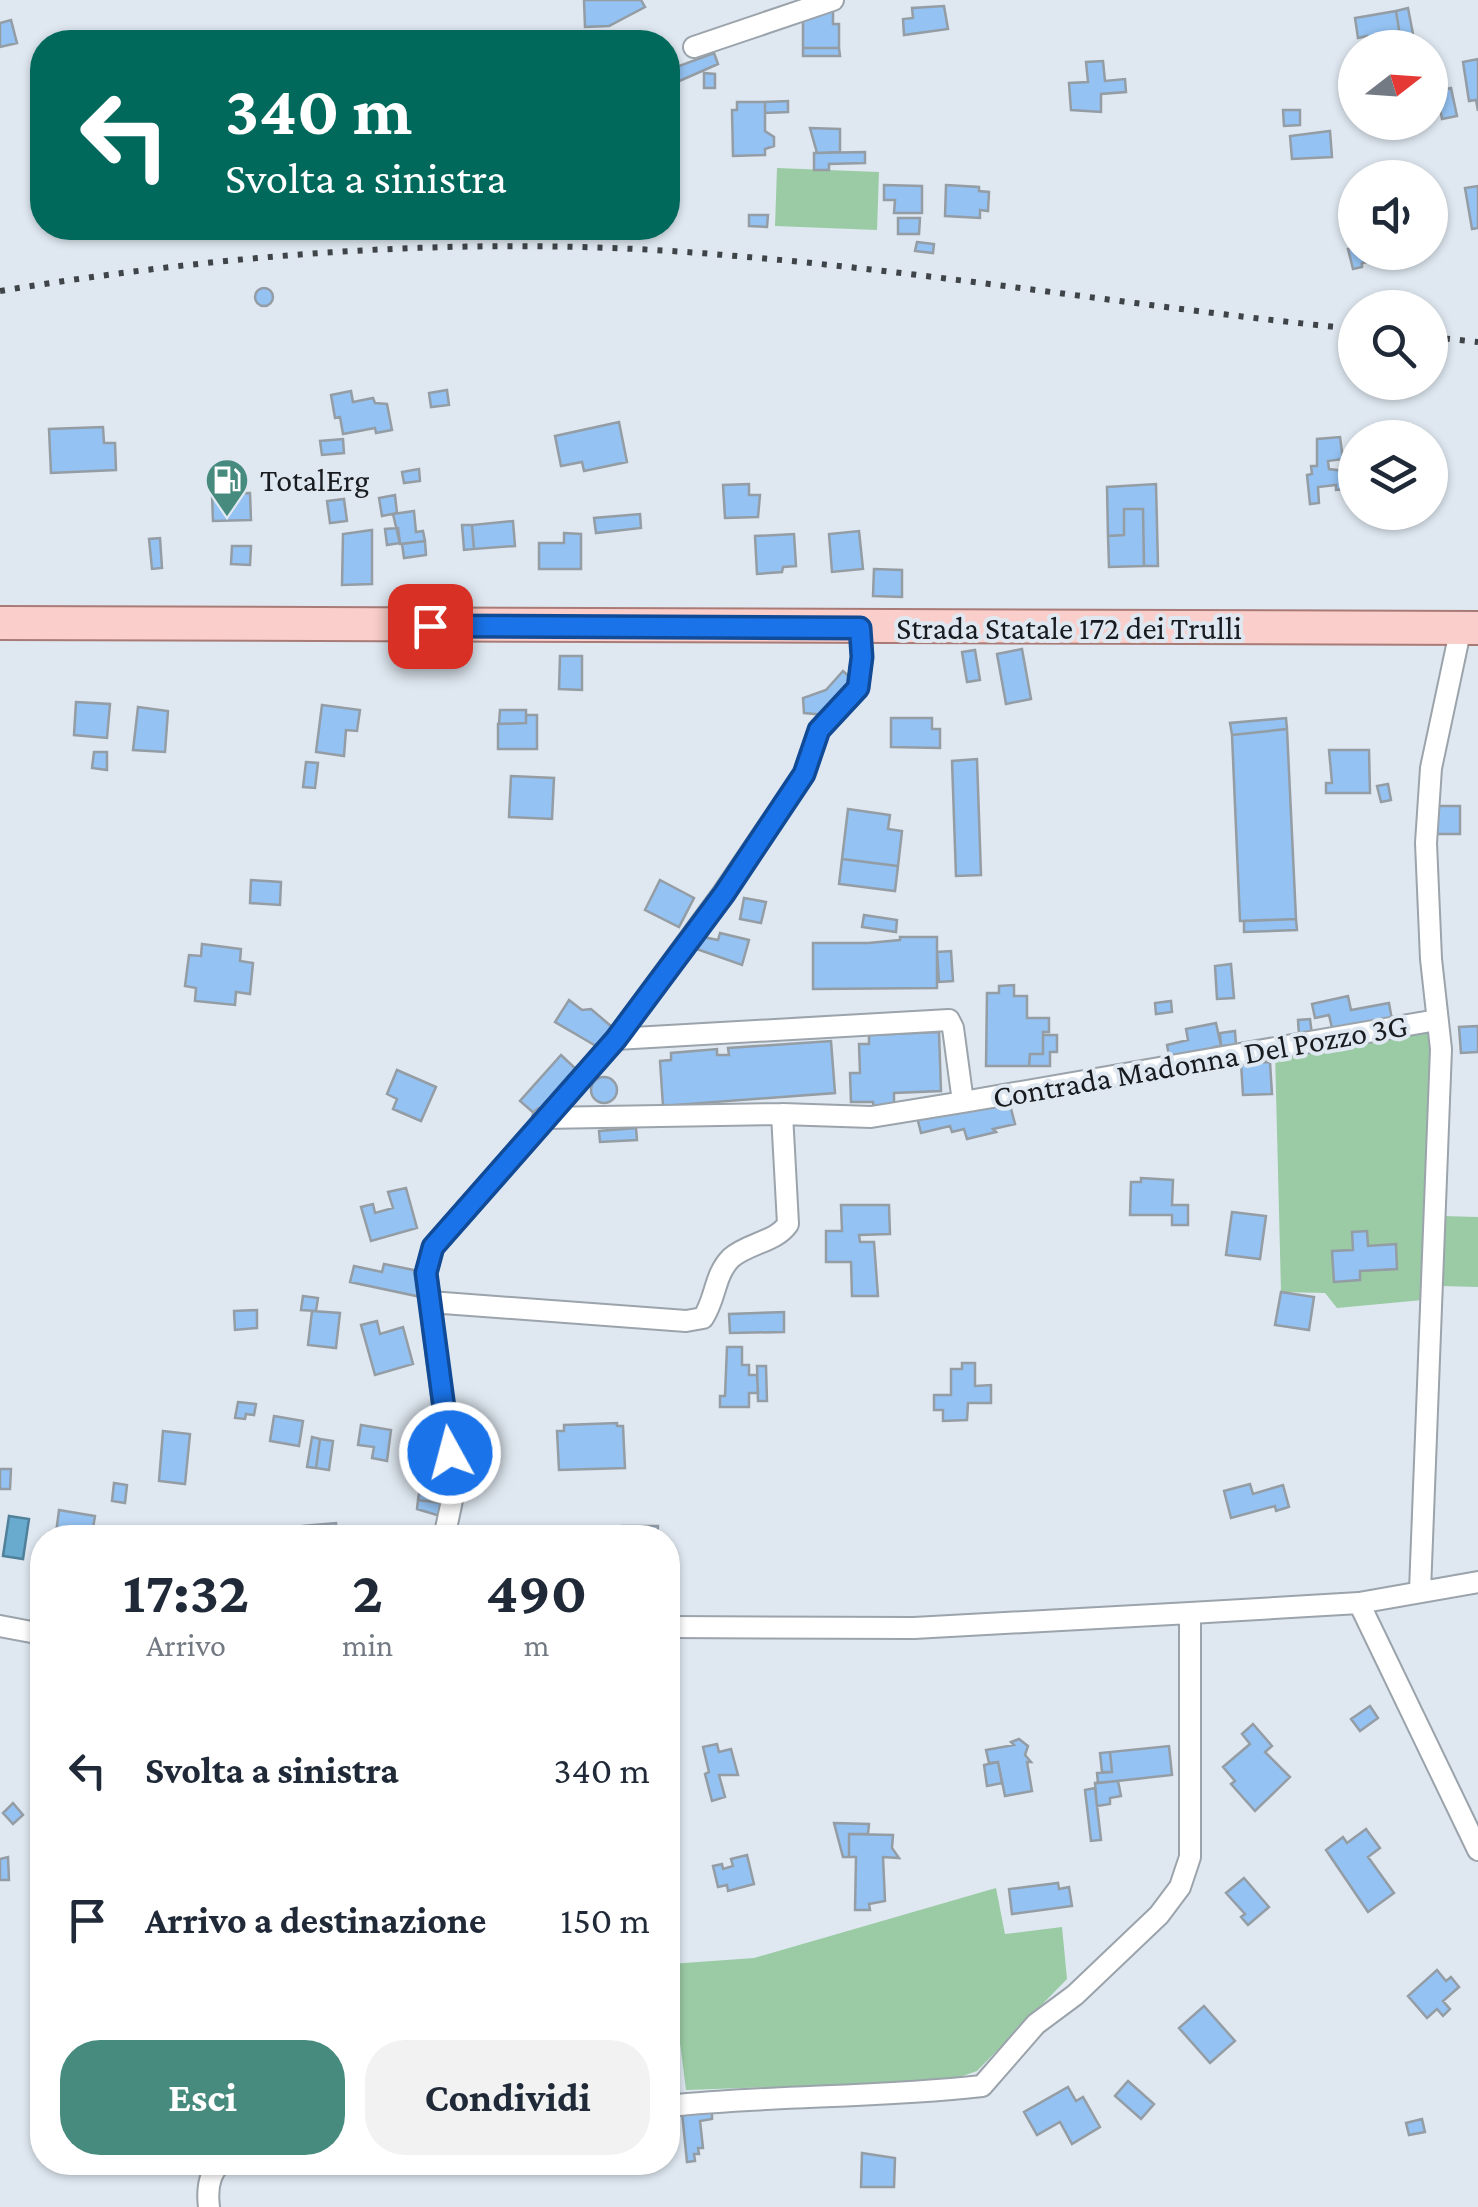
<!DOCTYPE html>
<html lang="it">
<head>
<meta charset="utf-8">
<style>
	:root { --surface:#fff; --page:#f2f2f3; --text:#1f2937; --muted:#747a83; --accent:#478b7f }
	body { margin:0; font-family:"Crimson Pro",serif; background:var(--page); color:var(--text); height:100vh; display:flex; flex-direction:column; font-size:38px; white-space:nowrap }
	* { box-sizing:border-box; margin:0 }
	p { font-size:32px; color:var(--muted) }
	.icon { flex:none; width:55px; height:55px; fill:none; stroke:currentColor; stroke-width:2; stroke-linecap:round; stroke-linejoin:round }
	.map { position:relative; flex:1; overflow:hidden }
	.drawer { position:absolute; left:30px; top:1525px; width:650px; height:650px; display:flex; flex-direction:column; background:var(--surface); border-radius:40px; box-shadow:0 2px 8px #0004 }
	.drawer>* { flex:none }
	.banner { position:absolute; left:30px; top:30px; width:650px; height:210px; border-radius:40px; box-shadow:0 2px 8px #0004; background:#00695c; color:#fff; overflow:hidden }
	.needle { width:65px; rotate:73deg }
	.tools { position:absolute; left:1338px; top:30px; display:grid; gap:20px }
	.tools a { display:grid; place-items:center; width:110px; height:110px; border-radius:50%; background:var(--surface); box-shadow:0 2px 8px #0004; font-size:50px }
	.pin { position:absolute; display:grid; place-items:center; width:85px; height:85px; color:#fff; margin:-42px; border-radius:20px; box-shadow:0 5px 15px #0006 }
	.me { position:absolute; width:110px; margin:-55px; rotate:353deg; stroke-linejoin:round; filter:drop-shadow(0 0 8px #0008) }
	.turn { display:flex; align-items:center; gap:35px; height:210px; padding:0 30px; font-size:45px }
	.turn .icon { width:130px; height:130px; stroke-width:2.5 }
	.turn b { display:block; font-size:70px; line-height:85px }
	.eta { display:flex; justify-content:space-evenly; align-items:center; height:170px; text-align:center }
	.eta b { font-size:60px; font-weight:700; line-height:70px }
	.button { display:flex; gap:20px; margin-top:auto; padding:20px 30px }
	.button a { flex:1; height:115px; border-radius:40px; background:var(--accent); color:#fff; font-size:40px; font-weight:700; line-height:115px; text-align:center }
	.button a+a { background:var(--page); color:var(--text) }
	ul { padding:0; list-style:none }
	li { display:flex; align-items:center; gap:30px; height:150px; padding:0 30px }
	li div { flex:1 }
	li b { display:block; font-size:38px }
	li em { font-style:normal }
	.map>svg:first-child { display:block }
	.green { fill:#9bcba4 }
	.water { fill:#69abce; stroke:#51809a; stroke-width:2.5 }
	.building { fill:#94c2f2; stroke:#949ca4; stroke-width:2.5 }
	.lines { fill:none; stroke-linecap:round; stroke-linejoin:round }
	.minor-casing { stroke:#9ba3ab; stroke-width:24 }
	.primary-casing { stroke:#a97b77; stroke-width:36 }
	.minor { stroke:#fff; stroke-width:20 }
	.primary { stroke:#faceca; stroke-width:32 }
	.rail { stroke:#3f4449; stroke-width:6; stroke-dasharray:5 10; stroke-linecap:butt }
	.route-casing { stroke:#114b97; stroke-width:25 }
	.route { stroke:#1a73e8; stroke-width:18 }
	.labels { text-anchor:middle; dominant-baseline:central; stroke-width:8; stroke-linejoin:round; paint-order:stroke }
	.poi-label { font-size:32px; fill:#181b1f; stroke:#dfe8f1; text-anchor:start }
	.street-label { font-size:32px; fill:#181b1f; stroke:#dfe8f1 }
</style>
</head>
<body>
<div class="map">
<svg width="1478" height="2207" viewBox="0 0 1478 2207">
	<rect width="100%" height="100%" fill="#dfe8f1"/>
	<!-- green -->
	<path class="green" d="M777,168L879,172L877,230L775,226Z
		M1433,1030L1443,1216L1478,1217V1287L1441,1286L1423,1300L1337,1308L1325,1293L1281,1292L1275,1052Z
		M996,1888L1005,1934L1062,1927L1067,1979L977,2071L948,2081L686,2090L670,1964L754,1958Z"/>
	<!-- water -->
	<path class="water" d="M9,1516L29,1519L23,1559L3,1556Z"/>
	<!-- building -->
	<path class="building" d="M584,0H641L645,7L609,26L585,27Z
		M944,6L948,29L904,35L903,19L913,18L912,8Z
		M1408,8L1413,34L1400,36L1396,11Z
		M833,10V24H839V48H803V19Z
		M1396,11L1400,36L1368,42L1367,36L1358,38L1355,18Z
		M11,20L17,43L0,47V23Z
		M803,48H839L840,56H803Z
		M714,53L718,64L668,86V70Z
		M1478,59V111L1476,100L1469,101L1463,62Z
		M1103,61L1105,81L1125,79L1126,92L1101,94V112L1071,110L1069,83L1088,82L1086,62Z
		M704,73L715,74V88H704Z
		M1451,88L1457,116L1442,119L1437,91Z
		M788,101V112L765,113V102Z
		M737,102H765V131L774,137V146L765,149V155L733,156L732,110H737Z
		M1283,110H1300V125L1284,126Z
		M810,128L840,129V152L817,153Z
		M1330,131L1332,157L1292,159L1290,136Z
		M865,152V163L829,164V170H814V153Z
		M884,185L922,186V213H894L895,200H884Z
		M946,185L979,187V191L989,192L988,211L980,210V218L945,216Z
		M1478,186V228L1472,229L1465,188Z
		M749,215H768L767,227L749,226Z
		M898,218H920L919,234H898Z
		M917,242L934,244L933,253L915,251Z
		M1355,248V252H1387L1389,258L1362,263V267L1353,269L1348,249Z
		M255 297a9 9 0 1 1 18 0a9 9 0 1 1-18 0Z
		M447,390L449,405L431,407L429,393Z
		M351,391L353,402L373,398L375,403L387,404L392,430L376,433L375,428L343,434L340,417L335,418L331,395Z
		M619,422L627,462L584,471L582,462L561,466L555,436Z
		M103,427L104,443H115L116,470L51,473L49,429Z
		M1340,437L1343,459L1328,461L1329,469L1346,471L1347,489L1336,490V485L1318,487L1319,503L1310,504L1307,475L1312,474L1311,466H1317V439Z
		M343,439L344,453L322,455L320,441Z
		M419,469L420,481L404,483L402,472Z
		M749,484V495H760L758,517L725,518L723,485Z
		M1156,484L1158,566H1144L1143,509H1124V535L1108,536L1107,487Z
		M250,493L251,520L213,521L212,494Z
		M395,495L397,513L382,516L379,498Z
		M344,499L347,521L330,523L327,501Z
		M1124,509H1143L1144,566L1109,567L1108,536L1124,535Z
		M414,511L416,532L423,531L425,541L400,544L393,514Z
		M640,514L641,528L596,533L594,518Z
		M513,521L515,546L474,549L472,525Z
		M462,525H472L474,549L464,550Z
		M398,528L400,543L387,545L385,529Z
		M372,530V584L342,585L343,534Z
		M859,531L863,569L832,572L829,534Z
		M564,533L581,534V569H539V543H564Z
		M794,534L796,566L783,567L782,572L757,574L755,536Z
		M160,538L162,568L152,569L149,539Z
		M425,541L426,555L404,558L402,544Z
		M232,546H251L250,565L231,564Z
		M874,569L902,570V597L873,596Z
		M1022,649L1031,699L1006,704L997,654Z
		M975,650L980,680L967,682L962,652Z
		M560,656H582V690L559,689Z
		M843,671L855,682L826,715L804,713L803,698L826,690Z
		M76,702L110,704L107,738L74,735Z
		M322,705L360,710L357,731L346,730L344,756L316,752Z
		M138,707L168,711L165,752L133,750Z
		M500,710H526V723L499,724Z
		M526,715H537V749H498V724L526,723Z
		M891,718H932V729H940V748L891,747Z
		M1286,718L1287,729L1232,735L1230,723Z
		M1287,729L1296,919L1240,921L1232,735Z
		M1329,750H1369L1370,793H1326V783H1332Z
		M94,752H107V770L92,768Z
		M977,759L981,875L956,876L952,761Z
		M306,762L318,763L315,788L303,787Z
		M511,776L554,778L552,819L509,817Z
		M1388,784L1391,800L1381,802L1377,786Z
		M1432,806H1460V834H1432Z
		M848,809L890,815L888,829L902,831L898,866L842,859Z
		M842,859L898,866L895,891L839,884Z
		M251,880L281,882L280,905L250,903Z
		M660,880L694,898L679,927L645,910Z
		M744,898L766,902L761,923L740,919Z
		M864,915L897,920L896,932L862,927Z
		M1296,919L1297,930L1244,932V921Z
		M720,933L749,940L742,965L691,947L698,936L718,940Z
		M900,937H937V988L813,989V943H868L900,940Z
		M202,944L241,949L240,961L253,963L250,994L236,992L235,1005L195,1001L196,988L185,986L189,955L201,956Z
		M951,951L953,981L939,982L937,952Z
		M1231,964L1234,998L1217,999L1215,966Z
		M1014,985V996H1027V1018H1049V1032H1043V1054H1030L1029,1066H986L987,993H999V986Z
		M1348,996L1351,1010L1389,1003L1392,1020L1333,1032L1329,1015L1315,1018L1312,1004Z
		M569,1000L582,1010L591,1009L612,1027L596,1046L555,1022Z
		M1171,1001L1172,1012L1156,1014L1155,1003Z
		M1310,1019L1312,1035L1299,1036L1298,1020Z
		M1216,1023L1221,1046L1214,1047L1215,1052L1170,1061L1167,1045L1188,1040L1186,1029Z
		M1478,1026V1052L1461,1053L1459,1027Z
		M1235,1031L1236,1045L1221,1046L1220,1033Z
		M939,1032L941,1091L894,1093V1108L874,1109L873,1102H851L850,1073H860L859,1044H869V1035Z
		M1043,1035H1057V1052H1050V1066H1029L1030,1054H1043Z
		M831,1041L835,1093L663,1106L660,1061L671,1060V1053L717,1049V1055H729L728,1048Z
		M561,1055L576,1069L535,1114L520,1101Z
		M1270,1062L1272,1094L1243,1095L1241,1063Z
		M397,1070L436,1087L421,1121L393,1109L397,1099L387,1094Z
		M591 1090a13 13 0 1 1 26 0a13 13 0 1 1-26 0Z
		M1009,1101L1015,1124L993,1129L996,1132L967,1139L964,1129L952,1132L950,1126L921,1133L917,1117Z
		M636,1128L637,1140L600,1142L599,1131Z
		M1141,1178L1173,1180L1172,1205H1188V1225H1172V1215H1130L1131,1182H1141Z
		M406,1188L417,1228L371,1241L361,1207L373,1204L375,1213L393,1208L388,1192Z
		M841,1205H889L890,1234L859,1235L860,1242H874L878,1296H852L851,1262H826V1231H842Z
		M1232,1212L1266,1216L1260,1259L1226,1255Z
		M1367,1231L1368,1246L1396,1244L1397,1269L1360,1271V1280L1334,1282L1332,1251L1353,1250L1352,1232Z
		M384,1264L414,1270L421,1297L350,1282L354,1266L382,1272Z
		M1281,1292L1314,1297L1309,1330L1275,1325Z
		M303,1296L318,1298L316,1311L301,1310Z
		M257,1310V1328L235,1330L234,1311Z
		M312,1311L340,1313L336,1348L308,1345Z
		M784,1312V1332L730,1333L729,1314Z
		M377,1321L380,1334L403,1327L413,1364L375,1375L361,1325Z
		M727,1347H742V1365H749V1375H757L758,1393H749V1407H720V1396H725Z
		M962,1363H975V1386L991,1385V1403H968L967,1420L943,1421V1410H934V1395H951V1369H962Z
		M757,1366H766L767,1401H758Z
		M238,1402L256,1404L254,1415L246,1414L245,1419L235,1418Z
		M274,1416L303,1421L299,1446L270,1441Z
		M617,1423V1426H623L625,1468L559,1470L557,1431H564V1425Z
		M361,1425L391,1430L387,1461L372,1458L374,1447L358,1445Z
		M163,1431L190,1434L185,1484L159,1481Z
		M312,1437L320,1439L316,1468L307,1467Z
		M320,1439L333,1441L329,1470L316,1468Z
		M431,1462L446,1465L442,1503L418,1500L421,1481L428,1482Z
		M0,1469H11L10,1489H0Z
		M114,1483L127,1485L125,1503L112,1501Z
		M1250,1484L1253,1494L1283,1485L1289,1507L1276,1511L1275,1506L1231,1518L1224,1491Z
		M418,1500L442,1503L440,1516L417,1509Z
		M59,1510L95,1516L92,1534H98V1538H49L50,1532L56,1533Z
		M336,1523L337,1538H304L303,1526Z
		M622,1526H658L657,1538H622Z
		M1370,1706L1378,1718L1360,1731L1351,1719Z
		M1253,1724L1272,1746L1265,1752L1290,1777L1255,1811L1231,1784L1235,1781L1223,1767L1250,1744L1242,1734Z
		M1019,1739L1028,1746L1025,1755L1031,1762H1027L1032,1791L1005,1796L998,1762L989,1763L986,1750L1014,1745L1011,1742Z
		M717,1744L719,1752L731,1749L738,1775H719L725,1797L712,1801L705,1774L709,1772L703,1747Z
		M1169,1746L1172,1775L1098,1783L1097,1773L1112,1772L1110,1752Z
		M1110,1752L1112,1772H1102L1100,1753Z
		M998,1762L1002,1783L987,1786L984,1765Z
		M1118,1781L1121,1796L1110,1798V1804L1097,1806L1095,1783Z
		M1095,1788L1101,1840L1091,1841L1085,1790Z
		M13,1803L23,1815L13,1824L3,1813Z
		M834,1823L869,1824L868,1834H849V1857H843Z
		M1366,1829L1380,1848L1368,1857L1394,1893L1368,1912L1326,1850L1343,1837L1347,1843Z
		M849,1834L893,1835L892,1848L899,1858L883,1857L885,1901L869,1904L870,1910H855L856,1857H849Z
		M747,1855L754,1884L728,1891L727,1885L718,1887L713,1866L722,1864L723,1869L733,1866L731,1859Z
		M8,1857L9,1880H0V1859Z
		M1244,1878L1269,1907L1248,1925L1241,1917L1245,1914L1226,1893Z
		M1058,1883L1059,1889L1069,1887L1072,1906L1012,1914L1009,1889Z
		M1437,1970L1446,1981L1451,1977L1459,1987L1443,2001L1450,2009L1443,2016L1437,2009L1427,2018L1408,1996Z
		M1204,2006L1235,2041L1210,2063L1179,2028Z
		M1128,2081L1154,2104L1141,2119L1115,2096Z
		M1068,2087L1076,2101L1083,2097L1100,2127L1072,2144L1060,2122L1037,2135L1024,2112Z
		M712,2110V2119L700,2121L703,2148H698L699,2154H694L695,2161L687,2162L682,2113Z
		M1422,2119L1425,2132L1409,2135L1406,2123Z
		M862,2153L895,2158L894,2187H861Z"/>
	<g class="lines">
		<!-- minor casing -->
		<g class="minor-casing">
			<path id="minor" d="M694,47L833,0
				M963,1102L1437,1020
				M543,1118L782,1114
				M430,1302L426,1273L433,1247L616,1039L723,893L804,774L819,730L858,688L862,657L860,628
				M444,1538L454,1491L430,1302L686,1321L703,1318C716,1299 714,1275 731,1258C748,1243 776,1242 788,1224L782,1114L871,1117L963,1102L953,1028L949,1020L616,1039
				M1420,1591L1441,1049L1431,959L1426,843L1431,768L1461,627
				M1359,1603L1478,1850
				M0,1626L42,1634
				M668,1627L914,1628L1190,1613L1359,1603L1478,1582
				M668,2106C772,2095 878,2098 982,2086L1036,2024L1075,1995L1159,1915L1180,1887L1190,1857V1613
				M209,2207C207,2191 208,2173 222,2162"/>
		</g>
		<!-- primary casing -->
		<g class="primary-casing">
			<path id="primary" d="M0,623L1478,628"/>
		</g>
		<!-- minor -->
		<use href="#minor" class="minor"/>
		<!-- primary -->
		<use href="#primary" class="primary"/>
		<!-- rail -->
		<path class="rail" d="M0,291C238,252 483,234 724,255C935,272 1144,308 1355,329
			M1430,337L1478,342"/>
	</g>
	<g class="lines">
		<!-- route casing -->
		<g class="route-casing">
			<path id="route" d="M430,626L860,628L862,657L858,688L819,730L804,774L724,894L616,1039L433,1247L426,1273L450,1453"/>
		</g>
		<!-- route -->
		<use href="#route" class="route"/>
	</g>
	<!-- icons -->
	<defs>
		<g id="fuel-pin" transform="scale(2.25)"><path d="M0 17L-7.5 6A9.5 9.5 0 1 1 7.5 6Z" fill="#478b7f" stroke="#dfe8f1"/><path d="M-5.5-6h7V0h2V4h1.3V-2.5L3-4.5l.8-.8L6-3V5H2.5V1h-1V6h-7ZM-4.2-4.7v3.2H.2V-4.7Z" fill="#fff"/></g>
	</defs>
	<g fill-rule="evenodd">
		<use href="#fuel-pin" x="227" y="480"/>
	</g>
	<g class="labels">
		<!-- poi labels -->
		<g class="poi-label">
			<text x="260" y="480">TotalErg</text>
		</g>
		<!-- street labels -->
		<g class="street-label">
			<text x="1069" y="628">Strada Statale 172 dei Trulli</text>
			<text transform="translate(1200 1061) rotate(-10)">Contrada Madonna Del Pozzo 3G</text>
		</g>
	</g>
</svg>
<div class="tools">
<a><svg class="needle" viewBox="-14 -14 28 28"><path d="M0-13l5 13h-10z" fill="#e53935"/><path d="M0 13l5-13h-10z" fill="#747a83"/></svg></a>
<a><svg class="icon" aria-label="sound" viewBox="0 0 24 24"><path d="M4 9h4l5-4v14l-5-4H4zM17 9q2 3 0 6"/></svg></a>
<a><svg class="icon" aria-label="search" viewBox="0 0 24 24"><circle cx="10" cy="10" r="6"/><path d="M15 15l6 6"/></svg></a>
<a><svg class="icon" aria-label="layers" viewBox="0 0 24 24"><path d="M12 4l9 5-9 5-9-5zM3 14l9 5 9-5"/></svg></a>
</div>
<div class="pin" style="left:430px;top:626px;background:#d93025"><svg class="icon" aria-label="arrive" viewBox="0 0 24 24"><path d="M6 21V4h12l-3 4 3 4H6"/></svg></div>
<svg class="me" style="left:450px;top:1453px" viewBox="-20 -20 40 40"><circle r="17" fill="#1a73e8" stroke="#fff" stroke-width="3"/><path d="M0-11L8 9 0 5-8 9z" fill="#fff"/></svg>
<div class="banner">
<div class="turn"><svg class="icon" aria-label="left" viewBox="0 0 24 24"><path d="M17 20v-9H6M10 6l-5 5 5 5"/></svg><div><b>340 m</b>Svolta a sinistra</div></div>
</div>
<section class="drawer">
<div class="eta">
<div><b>17:32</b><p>Arrivo</p></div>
<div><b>2</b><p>min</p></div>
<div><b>490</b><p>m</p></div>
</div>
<ul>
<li><svg class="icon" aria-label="left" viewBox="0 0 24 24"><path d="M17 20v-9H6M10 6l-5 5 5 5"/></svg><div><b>Svolta a sinistra</b></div><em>340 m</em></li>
<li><svg class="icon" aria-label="arrive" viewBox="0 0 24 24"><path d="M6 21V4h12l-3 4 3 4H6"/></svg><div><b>Arrivo a destinazione</b></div><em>150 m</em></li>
</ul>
<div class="button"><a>Esci</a><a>Condividi</a></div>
</section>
</div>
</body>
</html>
